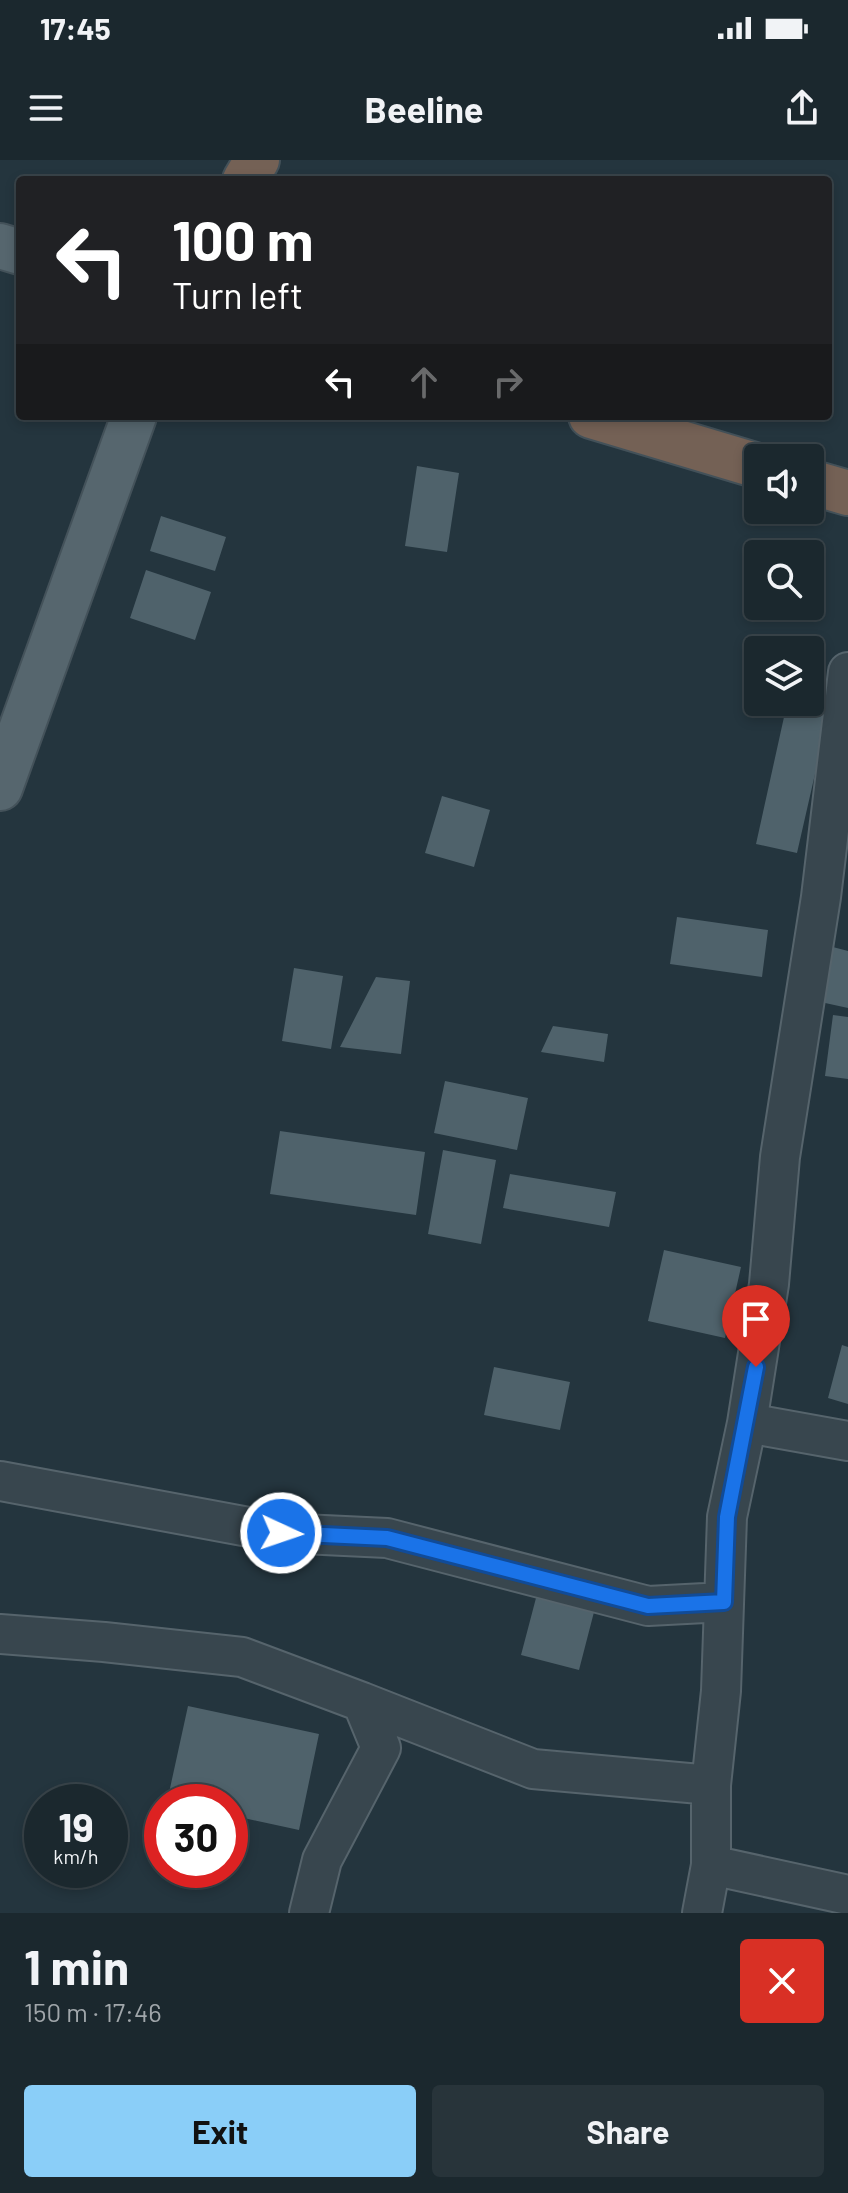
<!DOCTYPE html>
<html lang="en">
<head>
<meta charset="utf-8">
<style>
	:root { --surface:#1b282e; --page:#28343a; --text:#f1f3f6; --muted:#a0a6aa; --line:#39444a; --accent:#8acef8 }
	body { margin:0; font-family:Barlow,sans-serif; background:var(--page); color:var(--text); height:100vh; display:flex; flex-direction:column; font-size:30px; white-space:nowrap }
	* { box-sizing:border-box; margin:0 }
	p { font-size:26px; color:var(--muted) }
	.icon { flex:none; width:44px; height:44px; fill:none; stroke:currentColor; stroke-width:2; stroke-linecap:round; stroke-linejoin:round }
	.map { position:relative; height:1753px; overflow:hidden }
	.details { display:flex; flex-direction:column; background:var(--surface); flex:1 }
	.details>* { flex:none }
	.guide { position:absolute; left:16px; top:16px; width:816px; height:244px; border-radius:8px; box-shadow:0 4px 12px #0003,0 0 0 2px var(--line); background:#202124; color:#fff; overflow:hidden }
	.buttons { position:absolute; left:744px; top:284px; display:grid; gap:16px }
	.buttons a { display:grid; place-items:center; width:80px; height:80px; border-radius:8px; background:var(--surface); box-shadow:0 4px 12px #0003,0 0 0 2px var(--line); font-size:40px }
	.speed { position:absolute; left:24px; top:1624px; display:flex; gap:16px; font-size:40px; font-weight:700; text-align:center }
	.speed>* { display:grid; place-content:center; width:104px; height:104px; border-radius:50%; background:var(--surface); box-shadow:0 4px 12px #0003,0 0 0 2px var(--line); line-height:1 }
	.speed small { font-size:20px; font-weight:400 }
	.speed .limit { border:12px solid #d22; background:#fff; color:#111 }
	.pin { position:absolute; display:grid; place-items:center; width:68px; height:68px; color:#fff; margin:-82px -34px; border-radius:50% 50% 50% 0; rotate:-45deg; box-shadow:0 0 8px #0007 }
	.pin .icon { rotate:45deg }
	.me { position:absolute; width:88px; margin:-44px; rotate:93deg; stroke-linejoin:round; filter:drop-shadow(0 0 6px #0008) }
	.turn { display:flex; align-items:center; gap:28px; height:168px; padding:0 24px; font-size:36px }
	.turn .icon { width:104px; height:104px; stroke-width:2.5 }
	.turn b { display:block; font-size:56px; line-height:68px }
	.lanes { display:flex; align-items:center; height:76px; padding:0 24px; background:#0003; justify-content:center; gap:40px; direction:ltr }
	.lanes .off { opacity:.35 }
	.round { display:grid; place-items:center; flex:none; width:84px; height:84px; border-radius:8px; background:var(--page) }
	.summary { display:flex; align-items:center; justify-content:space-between; height:136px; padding:0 24px }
	h1 { font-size:48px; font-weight:700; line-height:60px }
	.cta { display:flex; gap:16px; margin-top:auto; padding:16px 24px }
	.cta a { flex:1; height:92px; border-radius:8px; background:var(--accent); color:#111; font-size:32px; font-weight:700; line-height:92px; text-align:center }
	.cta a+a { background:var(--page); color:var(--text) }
	.status { display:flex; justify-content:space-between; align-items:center; height:56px; padding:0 40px; background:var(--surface); direction:ltr }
	.status svg { height:22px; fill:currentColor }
	header { display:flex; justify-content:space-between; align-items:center; height:104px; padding:0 24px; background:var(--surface); font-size:36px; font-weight:700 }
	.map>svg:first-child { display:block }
	.building { fill:#4f626b }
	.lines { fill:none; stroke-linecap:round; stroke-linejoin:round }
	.minor-casing { stroke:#56646c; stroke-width:42 }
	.major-casing { stroke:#44525a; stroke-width:48 }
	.highway-casing { stroke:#435159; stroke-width:48 }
	.minor { stroke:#38464e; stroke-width:38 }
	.major { stroke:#56666e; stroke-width:44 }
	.highway { stroke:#746155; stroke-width:44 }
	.route-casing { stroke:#114b97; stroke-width:20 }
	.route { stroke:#1a73e8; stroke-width:14 }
</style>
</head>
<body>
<div class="status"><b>17:45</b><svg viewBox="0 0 49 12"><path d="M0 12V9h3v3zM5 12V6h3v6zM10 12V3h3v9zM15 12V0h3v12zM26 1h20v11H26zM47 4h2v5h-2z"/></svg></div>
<header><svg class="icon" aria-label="menu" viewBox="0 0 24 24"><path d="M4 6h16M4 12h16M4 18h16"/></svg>Beeline<svg class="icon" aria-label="share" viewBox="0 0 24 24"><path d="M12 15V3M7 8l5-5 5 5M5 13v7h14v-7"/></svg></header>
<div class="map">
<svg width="848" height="1753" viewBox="0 0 848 1753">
	<rect width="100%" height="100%" fill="#24353e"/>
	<!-- building -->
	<path class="building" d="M417,306L459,313L447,392L405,386Z
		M161,356L226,377L215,411L150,391Z
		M146,410L211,432L195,480L130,458Z
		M786,548L828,557L797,693L756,684Z
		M442,636L490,650L474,707L425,693Z
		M677,757L768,770L762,817L670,804Z
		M829,786L848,791V848L816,841Z
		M294,808L343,816L331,889L282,881Z
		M376,817L410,821L401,894L340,887Z
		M833,855L848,857V919L825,916Z
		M553,866L608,874L604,902L541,892Z
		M445,921L528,938L517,990L434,973Z
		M280,971L425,992L416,1055L270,1034Z
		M443,990L496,1000L481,1084L428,1074Z
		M510,1014L616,1032L609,1067L503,1048Z
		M664,1090L741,1107L725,1178L648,1161Z
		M842,1185L848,1187V1244L828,1238Z
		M494,1207L570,1222L560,1270L484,1255Z
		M536,1438L594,1452L579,1510L521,1495Z
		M188,1546L319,1574L299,1670L230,1655V1642H167Z"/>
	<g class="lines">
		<!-- minor casing -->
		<g class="minor-casing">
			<path id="minor" d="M747,1263L848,1281
				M0,1321L281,1373L387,1378L648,1446L724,1442
				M0,1474L104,1482L242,1497L362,1542L381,1588L322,1700L309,1753
				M362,1542L533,1609L711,1625
				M711,1705L848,1735
				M702,1753L711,1705V1625L721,1531L727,1357L747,1263L769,1124L780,997L821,737L848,512"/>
		</g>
		<!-- major casing -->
		<g class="major-casing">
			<path id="major" d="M0,86L20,92
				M0,628L134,256"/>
		</g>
		<!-- highway casing -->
		<g class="highway-casing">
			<path id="highway" d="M245,20L257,0
				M591,256L758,306
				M810,322L848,333"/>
		</g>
		<!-- minor -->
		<use href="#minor" class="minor"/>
		<!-- major -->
		<use href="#major" class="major"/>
		<!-- highway -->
		<use href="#highway" class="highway"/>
	</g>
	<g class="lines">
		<!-- route casing -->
		<g class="route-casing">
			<path id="route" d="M281,1373L387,1378L648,1446L724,1442L727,1357L756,1207"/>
		</g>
		<!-- route -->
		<use href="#route" class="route"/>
	</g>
</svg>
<div class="buttons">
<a><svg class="icon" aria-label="sound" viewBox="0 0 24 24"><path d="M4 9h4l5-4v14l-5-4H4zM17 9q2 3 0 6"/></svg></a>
<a><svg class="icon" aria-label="search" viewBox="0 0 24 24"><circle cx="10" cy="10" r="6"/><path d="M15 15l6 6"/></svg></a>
<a><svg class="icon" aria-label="layers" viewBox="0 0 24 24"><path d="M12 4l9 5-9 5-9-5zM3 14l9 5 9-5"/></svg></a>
</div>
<div class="speed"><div>19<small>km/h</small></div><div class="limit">30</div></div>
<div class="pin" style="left:756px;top:1207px;background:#d93025"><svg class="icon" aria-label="arrive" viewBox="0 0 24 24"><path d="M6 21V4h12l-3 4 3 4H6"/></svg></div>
<svg class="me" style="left:281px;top:1373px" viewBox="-20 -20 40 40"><circle r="17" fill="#1a73e8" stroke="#fff" stroke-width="3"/><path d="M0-11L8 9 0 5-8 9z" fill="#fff"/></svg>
<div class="guide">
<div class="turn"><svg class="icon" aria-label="left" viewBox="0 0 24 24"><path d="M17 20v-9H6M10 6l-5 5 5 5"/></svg><div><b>100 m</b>Turn left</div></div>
<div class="lanes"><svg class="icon" aria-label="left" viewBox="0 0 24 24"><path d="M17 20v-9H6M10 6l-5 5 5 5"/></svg><svg class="icon off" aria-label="ahead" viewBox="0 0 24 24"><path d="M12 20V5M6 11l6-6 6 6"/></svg><svg class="icon off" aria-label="right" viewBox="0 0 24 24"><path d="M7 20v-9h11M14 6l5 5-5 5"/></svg></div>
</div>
</div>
<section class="details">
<div class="summary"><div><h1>1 min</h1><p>150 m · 17:46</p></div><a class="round" style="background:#d93025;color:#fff"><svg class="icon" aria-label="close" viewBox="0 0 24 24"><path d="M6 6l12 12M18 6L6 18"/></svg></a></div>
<div class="cta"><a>Exit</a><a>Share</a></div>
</section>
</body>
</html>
